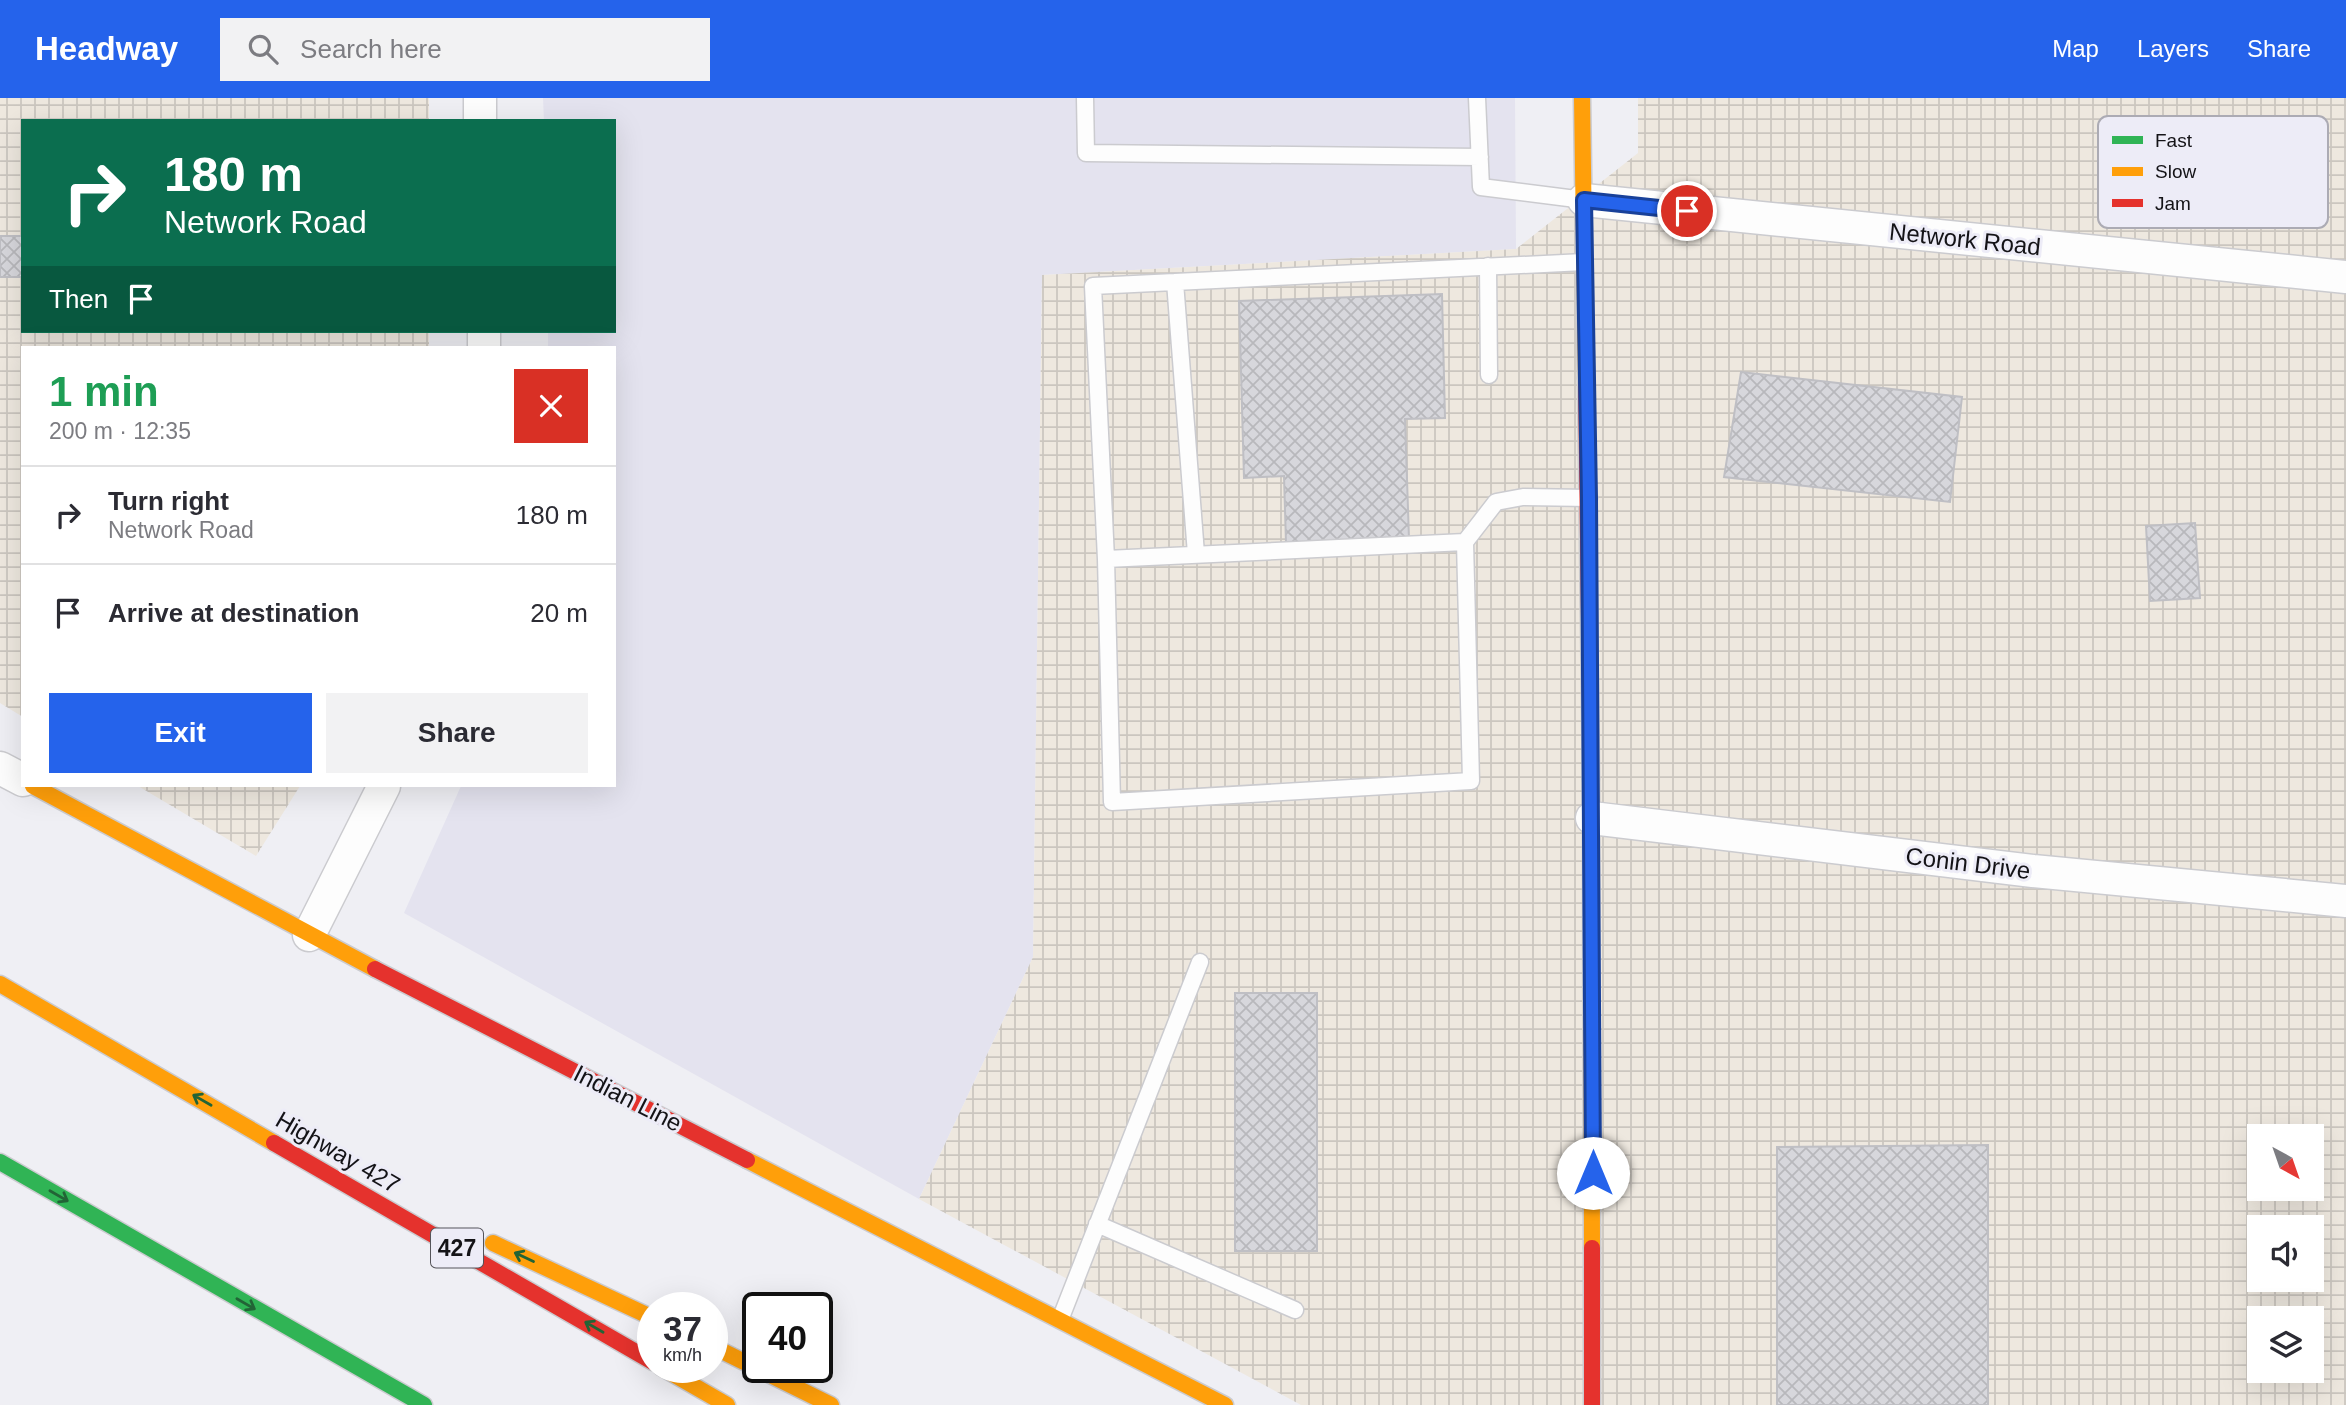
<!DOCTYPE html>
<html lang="en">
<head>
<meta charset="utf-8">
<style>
	:root { --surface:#fff; --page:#f2f2f3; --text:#2b2b33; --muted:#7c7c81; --line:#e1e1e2; --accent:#2563eb }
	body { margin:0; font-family:Arial,sans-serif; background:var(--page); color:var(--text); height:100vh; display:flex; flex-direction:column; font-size:26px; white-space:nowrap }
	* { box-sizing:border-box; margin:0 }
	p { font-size:23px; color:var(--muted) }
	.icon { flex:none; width:38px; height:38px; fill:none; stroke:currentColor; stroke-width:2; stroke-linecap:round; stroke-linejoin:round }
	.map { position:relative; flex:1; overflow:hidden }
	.panel { position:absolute; left:21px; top:248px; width:595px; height:441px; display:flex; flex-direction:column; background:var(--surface); border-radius:0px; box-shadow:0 7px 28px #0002 }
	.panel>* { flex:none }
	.hud { position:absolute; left:21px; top:21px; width:595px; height:214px; border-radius:0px; box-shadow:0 7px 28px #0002; background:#0b6e4f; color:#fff; overflow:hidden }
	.needle { width:46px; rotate:140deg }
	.tools { position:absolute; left:2247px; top:1026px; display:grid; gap:14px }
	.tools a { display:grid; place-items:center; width:77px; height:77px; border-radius:0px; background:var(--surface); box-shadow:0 7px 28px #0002; font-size:35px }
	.speed { position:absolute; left:637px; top:1194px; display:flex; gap:14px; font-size:35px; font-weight:700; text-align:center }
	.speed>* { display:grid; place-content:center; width:91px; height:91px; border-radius:50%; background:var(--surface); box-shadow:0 7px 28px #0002; line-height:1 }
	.speed small { font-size:18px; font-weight:400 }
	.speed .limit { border:4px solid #111; border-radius:10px; background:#fff; color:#111 }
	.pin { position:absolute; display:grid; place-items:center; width:60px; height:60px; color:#fff; margin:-30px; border:4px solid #fff; border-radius:50%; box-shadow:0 2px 7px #0007 }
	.me { position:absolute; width:77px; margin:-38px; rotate:0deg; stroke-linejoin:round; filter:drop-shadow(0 0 5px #0008) }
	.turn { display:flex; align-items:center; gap:24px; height:147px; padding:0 28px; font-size:32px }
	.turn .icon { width:91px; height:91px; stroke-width:2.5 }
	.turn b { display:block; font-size:49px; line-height:60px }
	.then { display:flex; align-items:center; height:66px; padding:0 28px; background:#0003; gap:14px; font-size:26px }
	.round { display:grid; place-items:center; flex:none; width:74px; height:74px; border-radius:0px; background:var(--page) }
	.summary { display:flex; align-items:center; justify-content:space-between; height:119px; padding:0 28px }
	h1 { font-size:42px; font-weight:700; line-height:52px; color:#1e9e55 }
	.primary-button { display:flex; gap:14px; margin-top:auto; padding:14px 28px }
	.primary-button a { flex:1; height:80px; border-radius:0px; background:var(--accent); color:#fff; font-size:28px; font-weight:700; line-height:80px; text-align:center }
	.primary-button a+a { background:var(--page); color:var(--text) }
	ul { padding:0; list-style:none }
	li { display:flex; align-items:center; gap:21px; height:98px; padding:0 28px; border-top:2px solid var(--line) }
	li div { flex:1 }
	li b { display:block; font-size:26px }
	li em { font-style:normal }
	header { display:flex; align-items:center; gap:42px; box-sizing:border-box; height:98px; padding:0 35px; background:var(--accent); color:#fff }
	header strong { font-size:33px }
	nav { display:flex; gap:38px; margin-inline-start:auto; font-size:24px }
	.search { width:490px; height:63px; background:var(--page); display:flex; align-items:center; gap:18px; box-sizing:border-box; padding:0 24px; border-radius:0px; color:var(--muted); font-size:26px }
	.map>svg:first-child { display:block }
	.built { fill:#e4e3ef }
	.industrial { fill:url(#industrial-grid); fill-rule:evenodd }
	.building { fill:url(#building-cross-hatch); stroke:#bfbfc4; stroke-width:2 }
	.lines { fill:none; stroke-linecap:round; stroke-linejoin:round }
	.lane-casing { stroke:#cbcbcf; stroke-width:19 }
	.street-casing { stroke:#cbcbcf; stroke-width:35 }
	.fast-casing { stroke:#cbcbcf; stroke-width:19 }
	.slow-casing { stroke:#cbcbcf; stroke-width:19 }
	.jam-casing { stroke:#cbcbcf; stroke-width:19 }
	.lane { stroke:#fdfdfd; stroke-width:16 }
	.street { stroke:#fdfdfd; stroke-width:32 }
	.fast { stroke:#30b455; stroke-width:16 }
	.slow { stroke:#ff9f0a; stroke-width:16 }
	.jam { stroke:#e5322d; stroke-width:16 }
	.oneway { stroke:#226436 }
	.route-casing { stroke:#184099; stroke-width:18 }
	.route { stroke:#2563eb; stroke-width:12 }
	.labels { text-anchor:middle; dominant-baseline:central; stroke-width:6; stroke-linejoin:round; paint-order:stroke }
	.shield { fill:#edecf7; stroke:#55545a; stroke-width:2 }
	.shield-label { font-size:23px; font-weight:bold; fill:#141317 }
	.street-label { font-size:24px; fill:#141317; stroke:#edecf7 }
	.key { fill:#edecf7; stroke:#acabb4; stroke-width:2 }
	.key-label { font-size:19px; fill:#141317 }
</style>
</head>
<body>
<header>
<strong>Headway</strong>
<div class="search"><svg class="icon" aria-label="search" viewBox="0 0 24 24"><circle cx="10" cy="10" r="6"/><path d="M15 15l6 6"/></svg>Search here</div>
<nav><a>Map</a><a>Layers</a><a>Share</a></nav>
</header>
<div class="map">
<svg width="2346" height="1307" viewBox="0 0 2346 1307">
	<defs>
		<pattern id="industrial-grid" width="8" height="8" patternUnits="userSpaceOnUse" patternTransform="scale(1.75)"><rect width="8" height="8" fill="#eee8df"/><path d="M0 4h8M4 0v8" fill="none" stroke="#cbc6bf"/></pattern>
		<pattern id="building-cross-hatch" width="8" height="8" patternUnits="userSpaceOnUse" patternTransform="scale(1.75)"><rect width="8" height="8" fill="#d7d7dc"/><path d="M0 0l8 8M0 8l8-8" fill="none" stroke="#b8b8bc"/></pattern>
	</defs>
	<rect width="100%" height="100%" fill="#efeff4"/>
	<!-- built -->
	<path class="built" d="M543,0H1515L1516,151L1042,177L1033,859L919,1101L404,815L461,688H614V250H548V233H614V23H544Z"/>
	<!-- industrial -->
	<path class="industrial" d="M0,0H429V23H23V233H429V250H23V619L0,605Z
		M1638,0H2346V1307H1301L919,1101L1033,859L1042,177L1516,151L1638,55ZM2259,1038H2312V1090H2259ZM2259,1129H2312V1181H2259ZM2259,1220H2312V1272H2259Z
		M138,688H300L256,758Z"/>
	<!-- building -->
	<path class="building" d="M0,138H23V179H0Z
		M1442,196L1445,320L1405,321L1409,441L1286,445L1284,378L1244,380L1239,203Z
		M1741,274L1962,299L1950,404L1724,379Z
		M2195,425L2200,500L2150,503L2146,428Z
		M1235,895H1317V1153H1235Z
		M1988,1047V1307H1777V1049Z"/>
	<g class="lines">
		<!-- lane casing -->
		<g class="lane-casing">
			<path id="lane" d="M1085,0L1086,55L1480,59
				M1477,0L1481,89L1584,102
				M1488,168L1489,277
				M1175,184L1196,456
				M1465,444L1496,404L1523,399L1589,400
				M1106,461L1465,444L1471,683L1112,704L1106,461L1093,188L1584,164
				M1097,1126L1295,1212
				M1060,1222L1200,864"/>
		</g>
		<!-- street casing -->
		<g class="street-casing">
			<path id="street" d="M480,0V23
				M1584,102L2346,179
				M484,233V250
				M0,670L23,682
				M1592,720L2033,773L2346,803
				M309,837L384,688"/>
		</g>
		<!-- fast casing -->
		<g class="fast-casing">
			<path id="fast" d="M0,1064L424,1307"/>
		</g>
		<!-- slow casing -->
		<g class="slow-casing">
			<path id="slow" d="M1582,0L1586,280
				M1591,681L1592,1150
				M33,688L375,871
				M0,886L274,1045
				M747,1062L1225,1307
				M493,1145L653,1220
				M712,1248L831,1307
				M661,1269L727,1307"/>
		</g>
		<!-- jam casing -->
		<g class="jam-casing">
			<path id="jam" d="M1586,280L1591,681
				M375,871L747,1062
				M274,1045L653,1264
				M1592,1150V1307"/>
		</g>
		<!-- lane -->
		<use href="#lane" class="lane"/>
		<!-- street -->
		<use href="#street" class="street"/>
		<!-- fast -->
		<use href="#fast" class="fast"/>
		<!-- slow -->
		<use href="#slow" class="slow"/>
		<!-- jam -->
		<use href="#jam" class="jam"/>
	</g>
	<!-- one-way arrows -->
	<defs><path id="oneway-shaft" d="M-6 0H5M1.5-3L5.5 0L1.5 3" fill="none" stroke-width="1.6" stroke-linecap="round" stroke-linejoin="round" transform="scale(1.75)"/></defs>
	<g class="oneway">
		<use href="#oneway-shaft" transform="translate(202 1002) rotate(-150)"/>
		<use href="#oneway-shaft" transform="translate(59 1098) rotate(30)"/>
		<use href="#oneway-shaft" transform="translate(524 1159) rotate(-155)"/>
		<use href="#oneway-shaft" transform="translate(246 1206) rotate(30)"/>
		<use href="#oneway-shaft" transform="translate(594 1229) rotate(-150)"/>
	</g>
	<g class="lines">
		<!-- route casing -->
		<g class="route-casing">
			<path id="route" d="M1593,1075L1589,400L1584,102L1687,113"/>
		</g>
		<!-- route -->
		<use href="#route" class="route"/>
	</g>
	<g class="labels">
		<!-- shield labels -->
		<rect class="shield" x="431" y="1130.5" width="52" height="39" rx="5"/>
		<g class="shield-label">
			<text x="457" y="1150">427</text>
		</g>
		<!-- street labels -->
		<g class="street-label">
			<text transform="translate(1965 141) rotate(6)">Network Road</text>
			<text transform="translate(1968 765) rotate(7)">Conin Drive</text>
			<text transform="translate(628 1000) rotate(27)">Indian Line</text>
			<text transform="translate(338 1054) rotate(30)">Highway 427</text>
		</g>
	</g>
	<!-- legend -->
	<rect x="2098" y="18" width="230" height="112" rx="10" class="key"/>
	<rect x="2112" y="38" width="31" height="8" fill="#30b455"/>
	<rect x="2112" y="69" width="31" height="9" fill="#ff9f0a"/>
	<rect x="2112" y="101" width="31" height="8" fill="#e5322d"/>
	<g class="key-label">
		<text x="2155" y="49">Fast</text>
		<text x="2155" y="80">Slow</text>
		<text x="2155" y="112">Jam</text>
	</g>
</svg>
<div class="tools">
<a><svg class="needle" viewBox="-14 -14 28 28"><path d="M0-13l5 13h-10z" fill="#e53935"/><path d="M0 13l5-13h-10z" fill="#7c7c81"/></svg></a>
<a><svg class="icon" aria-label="sound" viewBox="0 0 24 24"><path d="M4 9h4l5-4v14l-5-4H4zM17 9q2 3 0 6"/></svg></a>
<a><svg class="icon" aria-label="layers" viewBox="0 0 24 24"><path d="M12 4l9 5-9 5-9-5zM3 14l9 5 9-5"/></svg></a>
</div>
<div class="speed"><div>37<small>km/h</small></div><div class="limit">40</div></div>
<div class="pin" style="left:1687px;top:113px;background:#d93025"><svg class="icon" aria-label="arrive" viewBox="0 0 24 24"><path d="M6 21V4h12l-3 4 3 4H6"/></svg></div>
<svg class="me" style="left:1593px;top:1075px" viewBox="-20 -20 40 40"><circle r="19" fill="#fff"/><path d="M0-13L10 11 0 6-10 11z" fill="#2563eb"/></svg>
<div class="hud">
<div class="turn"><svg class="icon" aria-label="right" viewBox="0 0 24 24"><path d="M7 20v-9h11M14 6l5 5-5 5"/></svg><div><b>180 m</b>Network Road</div></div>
<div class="then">Then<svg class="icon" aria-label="arrive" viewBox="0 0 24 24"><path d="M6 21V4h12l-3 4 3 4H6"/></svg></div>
</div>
<section class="panel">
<div class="summary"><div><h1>1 min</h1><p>200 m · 12:35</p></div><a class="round" style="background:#d93025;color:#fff"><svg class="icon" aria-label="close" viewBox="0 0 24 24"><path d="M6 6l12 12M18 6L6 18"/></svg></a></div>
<ul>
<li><svg class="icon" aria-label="right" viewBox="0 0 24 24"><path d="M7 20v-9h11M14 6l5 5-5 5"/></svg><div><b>Turn right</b><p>Network Road</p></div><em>180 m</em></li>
<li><svg class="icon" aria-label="arrive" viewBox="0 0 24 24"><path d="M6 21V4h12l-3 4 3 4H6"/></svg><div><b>Arrive at destination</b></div><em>20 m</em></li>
</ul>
<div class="primary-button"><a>Exit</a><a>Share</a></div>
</section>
</div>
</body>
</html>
